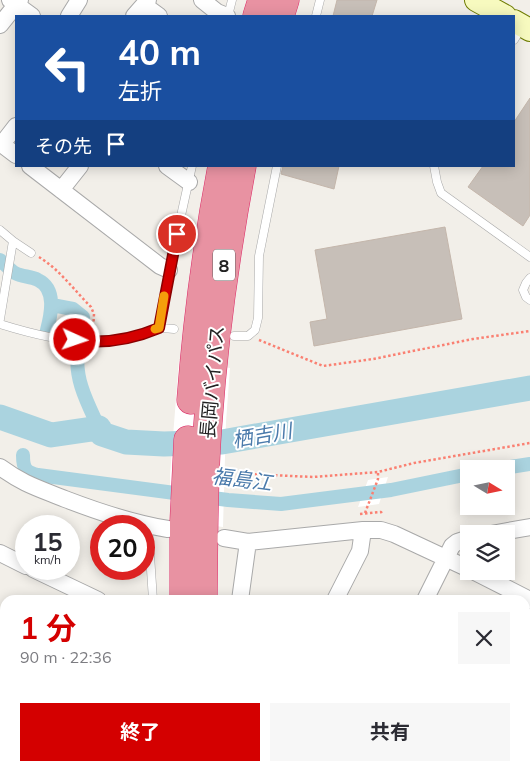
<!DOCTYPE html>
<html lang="ja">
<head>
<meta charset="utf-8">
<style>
	:root { --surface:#fff; --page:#f7f7f7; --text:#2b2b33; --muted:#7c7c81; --accent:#d40000 }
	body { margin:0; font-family:Mulish,"Noto Sans JP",sans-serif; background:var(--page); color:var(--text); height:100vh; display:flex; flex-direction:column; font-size:19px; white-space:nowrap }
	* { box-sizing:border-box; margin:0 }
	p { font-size:16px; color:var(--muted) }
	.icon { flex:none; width:28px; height:28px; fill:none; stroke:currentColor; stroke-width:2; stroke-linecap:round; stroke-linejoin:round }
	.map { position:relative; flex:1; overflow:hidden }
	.side { position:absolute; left:0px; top:595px; width:530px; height:176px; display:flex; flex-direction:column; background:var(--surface); border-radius:15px 15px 0 0; box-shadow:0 2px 12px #0003 }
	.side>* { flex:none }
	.banner { position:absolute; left:15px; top:15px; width:500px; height:152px; border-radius:0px; box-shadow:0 2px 12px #0003; background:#1a4fa0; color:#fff; overflow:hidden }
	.needle { width:32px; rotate:100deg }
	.buttons { position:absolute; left:460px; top:460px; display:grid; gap:10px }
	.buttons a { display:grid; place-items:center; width:55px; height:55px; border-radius:0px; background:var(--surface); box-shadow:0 2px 12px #0003; font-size:25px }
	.speed { position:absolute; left:15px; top:515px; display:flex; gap:10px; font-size:25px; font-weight:700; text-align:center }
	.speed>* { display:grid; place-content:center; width:65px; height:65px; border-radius:50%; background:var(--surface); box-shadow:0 2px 12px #0003; line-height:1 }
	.speed small { font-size:12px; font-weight:400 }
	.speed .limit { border:8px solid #d22; background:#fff; color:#111 }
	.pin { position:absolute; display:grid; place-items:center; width:42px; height:42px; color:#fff; margin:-21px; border:2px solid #fff; border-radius:50%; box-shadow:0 1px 5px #0007 }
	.me { position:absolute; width:55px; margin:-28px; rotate:93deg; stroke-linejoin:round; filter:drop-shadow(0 0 4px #0008) }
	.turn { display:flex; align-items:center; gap:18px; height:105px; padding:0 20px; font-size:22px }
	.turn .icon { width:65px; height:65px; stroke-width:2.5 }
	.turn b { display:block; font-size:35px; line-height:42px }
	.then { display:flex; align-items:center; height:48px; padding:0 20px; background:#0003; gap:10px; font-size:19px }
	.round { display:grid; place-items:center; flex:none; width:52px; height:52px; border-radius:0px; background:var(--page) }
	.headline { display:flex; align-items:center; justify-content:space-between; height:85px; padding:0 20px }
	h1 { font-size:30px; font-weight:700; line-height:38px; color:var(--accent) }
	.primary-button { display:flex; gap:10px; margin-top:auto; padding:10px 20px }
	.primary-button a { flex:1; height:58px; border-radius:0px; background:var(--accent); color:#fff; font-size:20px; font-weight:700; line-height:58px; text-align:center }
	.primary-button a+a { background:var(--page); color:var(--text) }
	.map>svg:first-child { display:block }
	.education { fill:#ffffe5 }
	.pier { fill:#fff }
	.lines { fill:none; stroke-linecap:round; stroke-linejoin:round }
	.canal { stroke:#aad3df; stroke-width:14 }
	.river { stroke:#aad3df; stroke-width:25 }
	.building { fill:#c7bfb8; stroke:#c4b6ab }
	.lane-casing { stroke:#a9a9a9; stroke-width:9 }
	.street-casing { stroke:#a9a9a9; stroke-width:18 }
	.secondary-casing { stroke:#707d05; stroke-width:24 }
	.highway-casing { stroke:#dc2a67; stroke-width:29 }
	.path { stroke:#fa8072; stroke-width:2.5; stroke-dasharray:2.5 2.5; stroke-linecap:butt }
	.lane { stroke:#fff; stroke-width:8 }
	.street { stroke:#fff; stroke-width:16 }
	.secondary { stroke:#f7fabf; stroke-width:22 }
	.highway { stroke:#e892a2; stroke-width:28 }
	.route-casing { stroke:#8a0000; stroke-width:12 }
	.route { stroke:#d40000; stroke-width:9 }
	.slow { stroke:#f59e0b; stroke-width:9 }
	.labels { text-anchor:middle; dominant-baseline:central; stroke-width:4; stroke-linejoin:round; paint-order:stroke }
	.shield { fill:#fff; stroke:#646464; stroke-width:1 }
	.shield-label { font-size:18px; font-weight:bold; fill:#222 }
	.street-label { font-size:19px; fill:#222; stroke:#fff }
	.water-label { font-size:20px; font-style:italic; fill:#4a7aab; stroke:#fff }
</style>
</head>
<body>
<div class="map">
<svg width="530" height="771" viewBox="0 0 530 771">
	<rect width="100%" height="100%" fill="#f2efe9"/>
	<!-- education -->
	<path class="education" d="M0,759L5,761V766H15L26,771H0Z"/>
	<!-- pier -->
	<path class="pier" d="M179,360L230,368L226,422L223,527L170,520V475Z
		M388,477L379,504L358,507L368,480Z"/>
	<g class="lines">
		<!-- canal -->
		<path class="canal" d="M0,260C5,264 10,270 15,273C22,277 31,276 38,280C57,289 51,315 47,330
			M52,305L73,309L83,317L82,335
			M78,352C74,379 88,404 99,428
			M23,455C23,468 25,472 38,475L228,500L281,504L391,490L469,474
			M498,469L530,464"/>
		<!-- river -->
		<path class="river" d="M0,417L51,435L99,428L102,434L126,442L164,444L222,442L530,388"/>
	</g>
	<!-- building -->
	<path class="building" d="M337,0H377L372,16H333Z
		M530,98V215L523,226L468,187L483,166H514V122Z
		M283,166H339L334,189L281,174Z
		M445,227L462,319L314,346L310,322L327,319L315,250Z"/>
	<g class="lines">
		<!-- lane casing -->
		<g class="lane-casing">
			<path id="lane" d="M228,16L232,0
				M316,16L320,0
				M514,40L522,27
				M434,166L437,182L441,193L530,257
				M0,230L13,241L0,319
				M13,241L31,253
				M530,278L526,283L523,290L526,297L530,300
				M0,324C32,334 73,345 106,341C119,339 132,338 144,334C159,329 157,327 174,329
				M159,327L169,270L192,166
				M234,336H248L255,330L258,318L259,256L277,166
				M148,525L153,600
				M154,771V766"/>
		</g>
		<!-- street casing -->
		<g class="street-casing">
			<path id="street" d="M10,0L32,16
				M202,0L217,12L227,16
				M144,5L159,16
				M69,16L79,0
				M134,16L148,0
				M0,25L20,0
				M0,143L16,155
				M2,144L16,126
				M30,166L160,266L169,270
				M167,166L189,182
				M61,190L80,166
				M0,467C23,484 38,488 65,499C99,512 131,523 168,529
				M491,534L530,527
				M224,538L248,542L363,530H381L394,534L469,569
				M0,553L26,566
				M33,569L98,600
				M473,571L530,600
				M240,600L248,542
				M335,600L360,551L363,530
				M425,600L452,546L457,542L469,538
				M525,733L530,723
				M0,745L5,747
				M46,766L57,771
				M243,766V771
				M354,766L364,771
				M423,771L426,766
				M507,771L509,766"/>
		</g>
		<!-- secondary casing -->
		<g class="secondary-casing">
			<path id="secondary" d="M476,0L505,16
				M514,21L530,30"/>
		</g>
		<!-- highway casing -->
		<g class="highway-casing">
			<path id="highway" d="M257,16L262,0
				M280,16L285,0
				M191,400C197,321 207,244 222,166
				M184,600V522L188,440
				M203,600C204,541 203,481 208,422C214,336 226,251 242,166
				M204,766V771
				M182,771V766"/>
		</g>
		<!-- path -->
		<path class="path" d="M39,257C59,269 75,291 91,307L94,314L93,331
			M259,340L323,366L373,359L473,339L530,331
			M250,474L313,477L378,472L414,463L530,443
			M365,513L378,479V472
			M360,514L381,512L383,515"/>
		<!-- lane -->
		<use href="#lane" class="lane"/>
		<!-- street -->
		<use href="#street" class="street"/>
		<!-- secondary -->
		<use href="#secondary" class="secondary"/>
		<!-- highway -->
		<use href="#highway" class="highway"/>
	</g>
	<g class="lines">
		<!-- route casing -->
		<g class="route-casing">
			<path id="route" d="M75,340C103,344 133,339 159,328L177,234"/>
		</g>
		<!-- route -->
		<use href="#route" class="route"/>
		<!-- slow -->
		<path class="slow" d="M155,329L159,328L164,296"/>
	</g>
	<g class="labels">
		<!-- shield labels -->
		<rect class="shield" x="213" y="249.5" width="22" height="31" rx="4"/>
		<g class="shield-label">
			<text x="224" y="265">8</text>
		</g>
		<!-- street labels -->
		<g class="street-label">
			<text transform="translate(212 382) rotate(-85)">長岡バイパス</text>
		</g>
		<!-- water labels -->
		<g class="water-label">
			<text transform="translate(262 435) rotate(-10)">栖吉川</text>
			<text transform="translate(242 479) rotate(7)">福島江</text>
		</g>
	</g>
</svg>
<div class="buttons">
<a><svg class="needle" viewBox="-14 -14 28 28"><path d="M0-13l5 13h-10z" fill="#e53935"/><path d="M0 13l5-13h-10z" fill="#7c7c81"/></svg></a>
<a><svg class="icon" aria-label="layers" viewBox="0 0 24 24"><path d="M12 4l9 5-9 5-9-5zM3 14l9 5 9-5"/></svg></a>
</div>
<div class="speed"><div>15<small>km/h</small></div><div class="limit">20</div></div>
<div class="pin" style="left:177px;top:234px;background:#d93025"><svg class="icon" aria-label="arrive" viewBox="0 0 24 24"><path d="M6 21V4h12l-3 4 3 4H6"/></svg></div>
<svg class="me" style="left:75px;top:340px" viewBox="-20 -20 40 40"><circle r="17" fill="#d40000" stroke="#fff" stroke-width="3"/><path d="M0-11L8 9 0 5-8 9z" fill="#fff"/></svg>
<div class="banner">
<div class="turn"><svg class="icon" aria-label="left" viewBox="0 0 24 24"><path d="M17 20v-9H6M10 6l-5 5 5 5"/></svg><div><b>40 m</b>左折</div></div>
<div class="then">その先<svg class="icon" aria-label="arrive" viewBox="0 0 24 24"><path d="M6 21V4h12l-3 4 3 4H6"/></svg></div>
</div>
<section class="side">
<div class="headline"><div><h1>1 分</h1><p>90 m · 22:36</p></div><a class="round"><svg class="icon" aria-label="close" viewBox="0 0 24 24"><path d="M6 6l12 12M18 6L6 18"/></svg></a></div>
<div class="primary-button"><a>終了</a><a>共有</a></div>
</section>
</div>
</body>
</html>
